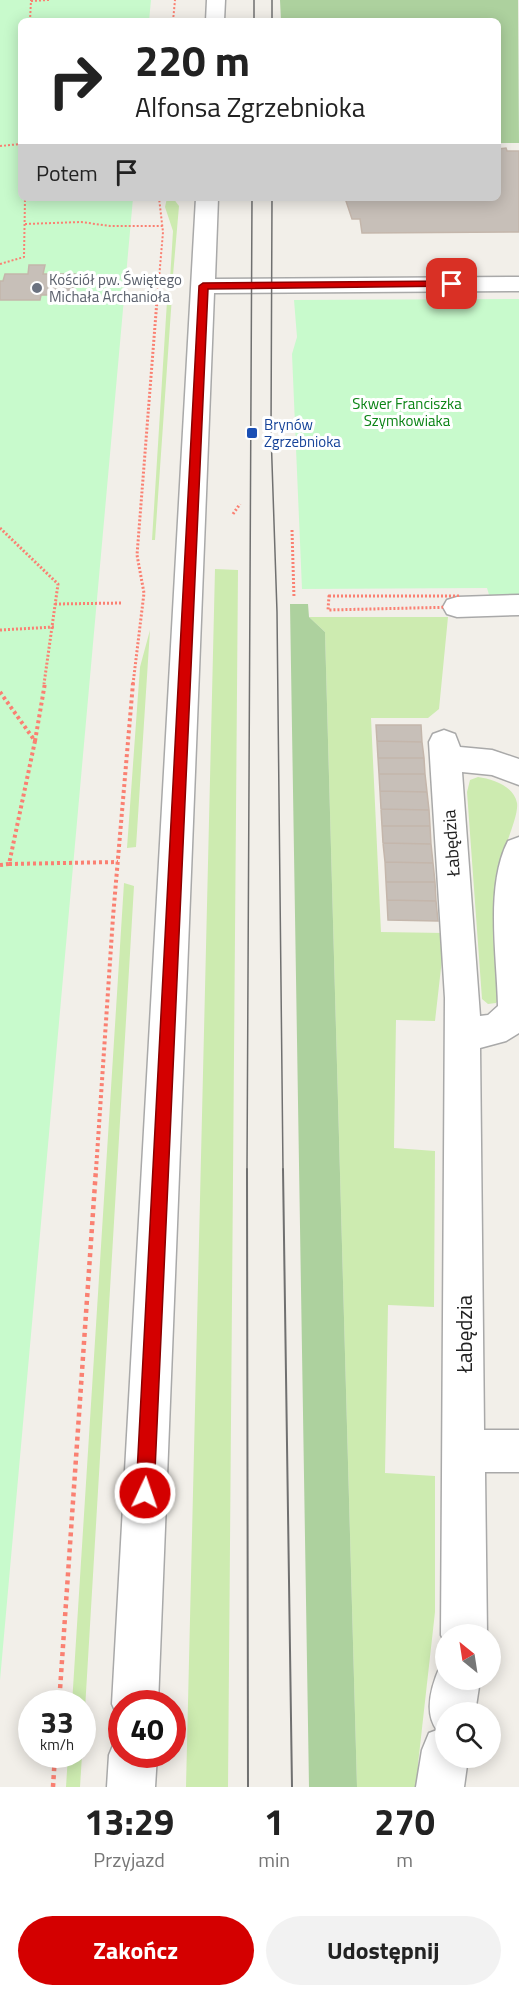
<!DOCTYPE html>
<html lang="pl">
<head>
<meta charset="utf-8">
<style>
	:root { --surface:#fff; --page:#f2f2f2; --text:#222; --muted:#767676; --accent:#d40000 }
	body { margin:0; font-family:"Titillium Web",sans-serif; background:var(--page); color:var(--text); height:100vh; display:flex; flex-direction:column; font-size:22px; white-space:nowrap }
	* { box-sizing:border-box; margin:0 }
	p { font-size:20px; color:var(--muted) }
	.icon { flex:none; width:33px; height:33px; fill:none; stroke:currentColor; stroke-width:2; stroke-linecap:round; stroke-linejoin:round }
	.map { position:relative; height:1787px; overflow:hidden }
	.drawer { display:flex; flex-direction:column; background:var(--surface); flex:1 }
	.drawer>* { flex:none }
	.hud { position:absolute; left:18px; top:18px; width:483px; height:183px; border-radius:9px; box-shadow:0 3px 15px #0003; background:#fff; color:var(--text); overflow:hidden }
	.needle { width:39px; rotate:330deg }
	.buttons { position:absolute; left:435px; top:1624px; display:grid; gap:12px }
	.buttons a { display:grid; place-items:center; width:66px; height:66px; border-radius:50%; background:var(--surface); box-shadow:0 3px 15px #0003; font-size:30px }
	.speed { position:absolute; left:18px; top:1690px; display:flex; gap:12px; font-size:30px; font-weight:700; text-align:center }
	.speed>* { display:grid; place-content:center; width:78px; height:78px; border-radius:50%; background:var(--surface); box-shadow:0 3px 15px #0003; line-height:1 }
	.speed small { font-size:15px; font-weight:400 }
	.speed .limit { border:9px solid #d22; background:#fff; color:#111 }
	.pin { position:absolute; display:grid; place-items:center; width:51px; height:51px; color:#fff; margin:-26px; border-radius:12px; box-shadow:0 3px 9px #0006 }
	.me { position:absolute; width:66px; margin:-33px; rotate:3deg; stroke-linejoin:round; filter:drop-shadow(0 0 4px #0008) }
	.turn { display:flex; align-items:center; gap:21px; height:126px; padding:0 18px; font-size:27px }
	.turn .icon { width:78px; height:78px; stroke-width:2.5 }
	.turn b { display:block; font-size:42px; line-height:51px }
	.then { display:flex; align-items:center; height:57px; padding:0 18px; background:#0003; gap:12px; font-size:22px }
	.eta { display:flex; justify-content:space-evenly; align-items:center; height:102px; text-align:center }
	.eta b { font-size:36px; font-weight:700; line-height:42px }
	.cta { display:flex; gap:12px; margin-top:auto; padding:12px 18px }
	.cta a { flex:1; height:69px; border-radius:36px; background:var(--accent); color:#fff; font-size:24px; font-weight:700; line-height:69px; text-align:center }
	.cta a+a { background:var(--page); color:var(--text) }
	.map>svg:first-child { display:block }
	.grass { fill:#cdebb0 }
	.forest { fill:#add19e }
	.park { fill:#c8facc }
	.building { fill:#c7bfb8; stroke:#c4b6ab; stroke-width:1.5 }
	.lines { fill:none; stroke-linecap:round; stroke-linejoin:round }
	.minor-casing { stroke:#a9a9a9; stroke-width:3 }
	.path-far3 { stroke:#fa8072; stroke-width:2; stroke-dasharray:2 2; stroke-linecap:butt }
	.path-far2 { stroke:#fa8072; stroke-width:3; stroke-dasharray:2 2; stroke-linecap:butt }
	.path-far1 { stroke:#fa8072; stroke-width:4; stroke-dasharray:3 3; stroke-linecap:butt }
	.path { stroke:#fa8072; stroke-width:4.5; stroke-dasharray:4 4; stroke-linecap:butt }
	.minor { fill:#fff; fill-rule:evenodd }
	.tram-far1 { stroke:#707070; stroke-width:1.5 }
	.tram { stroke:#707070; stroke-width:2 }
	.route { fill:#d40000; stroke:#8a0000; stroke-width:1.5 }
	.worship-dot { fill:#6b7280; stroke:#fff; stroke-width:2 }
	.transit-dot { fill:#1a4fb4; stroke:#fff; stroke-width:2 }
	.labels { text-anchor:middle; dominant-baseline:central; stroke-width:6; stroke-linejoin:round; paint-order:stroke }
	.far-worship-label { font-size:15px; fill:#5b616d; stroke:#fff; text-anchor:start }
	.far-park-label { font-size:15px; fill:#0c8416; stroke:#fff }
	.far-transit-label { font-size:15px; fill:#164399; stroke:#fff; text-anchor:start }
	.street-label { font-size:18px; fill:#222; stroke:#fff }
	.near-street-label { font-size:21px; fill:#222; stroke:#fff }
</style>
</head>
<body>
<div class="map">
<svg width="519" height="1787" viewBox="0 0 519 1787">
	<rect width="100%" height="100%" fill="#f2efe9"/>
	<!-- grass -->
	<path class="grass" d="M167,198H173L179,206L172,287L170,280L173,231L165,207Z
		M172,296L155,540H152L167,301Z
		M215,569L238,570L228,1787H186Z
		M309,617H448L439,709L428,718H371L381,932L445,933L435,1021L396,1020L394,1148L435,1151L434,1307L388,1305L385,1473L435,1476V1612L418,1764V1787H357L325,632Z
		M150,630L136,847L127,848L140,667Z
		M478,777C493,779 514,786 517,803C519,816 503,849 500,864C491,898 499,960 500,997L496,1003L488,1004L482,999L467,792L470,780Z
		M124,883L134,886L83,1743L82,1704H72Z
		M68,1755H82L80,1787H66Z"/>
	<!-- forest -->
	<path class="forest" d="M280,0H518L519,143H498V21H281Z
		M290,604H308L309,617L325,632L357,1787H309Z"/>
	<!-- park -->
	<path class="park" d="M0,0H151L149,21H21V198H133L0,1680Z
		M519,299V597L490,598L487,588L302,589L292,354L297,337L294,300Z"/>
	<!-- building -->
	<path class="building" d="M506,148L507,151H519V232L362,233L360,219H352L345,198H498V149Z
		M29,265H45L43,274H75L72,295H41L40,300H0V281H3L5,274H28Z
		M376,725H421L422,742L377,741Z
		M377,741L422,742L424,758H378Z
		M378,758H424L425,774H379Z
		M379,774H425L427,792L380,791Z
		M380,791L427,792L429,810L381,809Z
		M381,809L429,810L430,826H382Z
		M382,826H430L431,844L383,843Z
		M383,843L431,844L433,863L385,862Z
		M385,862L433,863L435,882H386Z
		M386,882H435L436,901L387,900Z
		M387,900L436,901L438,921L388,920Z"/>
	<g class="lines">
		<!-- minor casing -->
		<g class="minor-casing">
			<path id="minor" d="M207,0H225L224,21H206Z
				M196,198H218L215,279L519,277V291L214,293L158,1704H122V1722L119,1720L112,1704Z
				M519,595V615L457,617L447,614L443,607L447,600L457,597Z
				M444,730L455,734L460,747L492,750L519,759V785L492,775L462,772L480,1016L488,1015L498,1006C497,956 485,886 508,841L519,837V1033L506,1041L480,1048L484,1430H519V1472H485L487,1635H446V1645L441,1635L445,998L429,742L433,734Z
				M446,1662V1680H480L475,1713H446V1758H468L464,1787H416L422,1750L429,1733L437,1730C423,1712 432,1684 441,1664Z
				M122,1736V1755H157L155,1787H107L109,1755L116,1738Z"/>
		</g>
		<!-- path-far3 -->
		<path class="path-far3" d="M31,1L49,0
			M30,21L31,0
			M173,21L175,0
			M0,146L21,144
			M25,224L81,222L110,226H163
			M0,264L24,257L25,198
			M157,302L163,232L159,198"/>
		<!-- path-far2 -->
		<path class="path-far2" d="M233,514L240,504
			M0,528L58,584L44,684
			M292,530L294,598
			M329,596H460L457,607L328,610Z
			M55,604L122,603
			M0,630L54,627
			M133,684L144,593L137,555L157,300"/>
		<!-- path-far1 -->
		<path class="path-far1" d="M0,692L35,741L9,864L0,865
			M35,741L45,683
			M9,864L118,862
			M96,1170L113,917L133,683"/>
		<!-- path -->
		<path class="path" d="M59,1704L96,1169
			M53,1787L55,1755"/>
		<!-- minor -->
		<use href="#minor" class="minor"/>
		<!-- tram-far1 -->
		<path class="tram-far1" d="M254,0V21
			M272,0V21
			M272,198L271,433L277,612L283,1170
			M247,1170L252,198"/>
		<!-- tram -->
		<path class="tram" d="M247,1169L248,1787
			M283,1169L292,1787"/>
	</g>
	<!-- route -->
	<path class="route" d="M452,281L455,282V286L208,289L154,1493L152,1499L145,1502L139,1499L136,1493L199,286L203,283Z"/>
	<!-- markers -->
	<circle class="worship-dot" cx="37" cy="288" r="6"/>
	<rect class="transit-dot" x="246" y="427" width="12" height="12" rx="3"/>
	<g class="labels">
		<!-- far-worship labels -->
		<g class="far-worship-label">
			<text x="49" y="279">Kościół pw. Świętego<tspan x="49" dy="17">Michała Archanioła</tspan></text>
		</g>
		<!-- far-park labels -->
		<g class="far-park-label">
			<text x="407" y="403">Skwer Franciszka<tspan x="407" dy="17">Szymkowiaka</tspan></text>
		</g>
		<!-- far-transit labels -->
		<g class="far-transit-label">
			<text x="264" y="424">Brynów<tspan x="264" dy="17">Zgrzebnioka</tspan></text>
		</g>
		<!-- street labels -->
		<g class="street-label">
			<text transform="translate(451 843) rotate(-94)">Łabędzia</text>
		</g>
		<!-- near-street labels -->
		<g class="near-street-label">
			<text transform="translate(464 1334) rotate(-90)">Łabędzia</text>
		</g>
	</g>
</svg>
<div class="buttons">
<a><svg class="needle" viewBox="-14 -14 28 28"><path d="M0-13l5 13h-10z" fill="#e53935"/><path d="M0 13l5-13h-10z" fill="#767676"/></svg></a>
<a><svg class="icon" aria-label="search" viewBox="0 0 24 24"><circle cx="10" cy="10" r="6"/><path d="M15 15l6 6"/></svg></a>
</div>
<div class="speed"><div>33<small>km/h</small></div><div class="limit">40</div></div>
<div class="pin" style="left:452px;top:284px;background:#d93025"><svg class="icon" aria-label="arrive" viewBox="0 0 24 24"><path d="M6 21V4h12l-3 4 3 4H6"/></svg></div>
<svg class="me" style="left:145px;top:1493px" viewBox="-20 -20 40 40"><circle r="17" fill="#d40000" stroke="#fff" stroke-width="3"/><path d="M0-11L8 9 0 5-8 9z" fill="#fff"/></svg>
<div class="hud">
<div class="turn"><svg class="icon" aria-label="right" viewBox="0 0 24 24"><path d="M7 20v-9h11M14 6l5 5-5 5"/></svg><div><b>220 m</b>Alfonsa Zgrzebnioka</div></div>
<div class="then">Potem<svg class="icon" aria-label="arrive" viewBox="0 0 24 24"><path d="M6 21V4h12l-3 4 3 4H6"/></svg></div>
</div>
</div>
<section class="drawer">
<div class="eta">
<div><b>13:29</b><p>Przyjazd</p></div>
<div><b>1</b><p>min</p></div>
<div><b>270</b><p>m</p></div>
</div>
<div class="cta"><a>Zakończ</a><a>Udostępnij</a></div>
</section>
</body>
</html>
